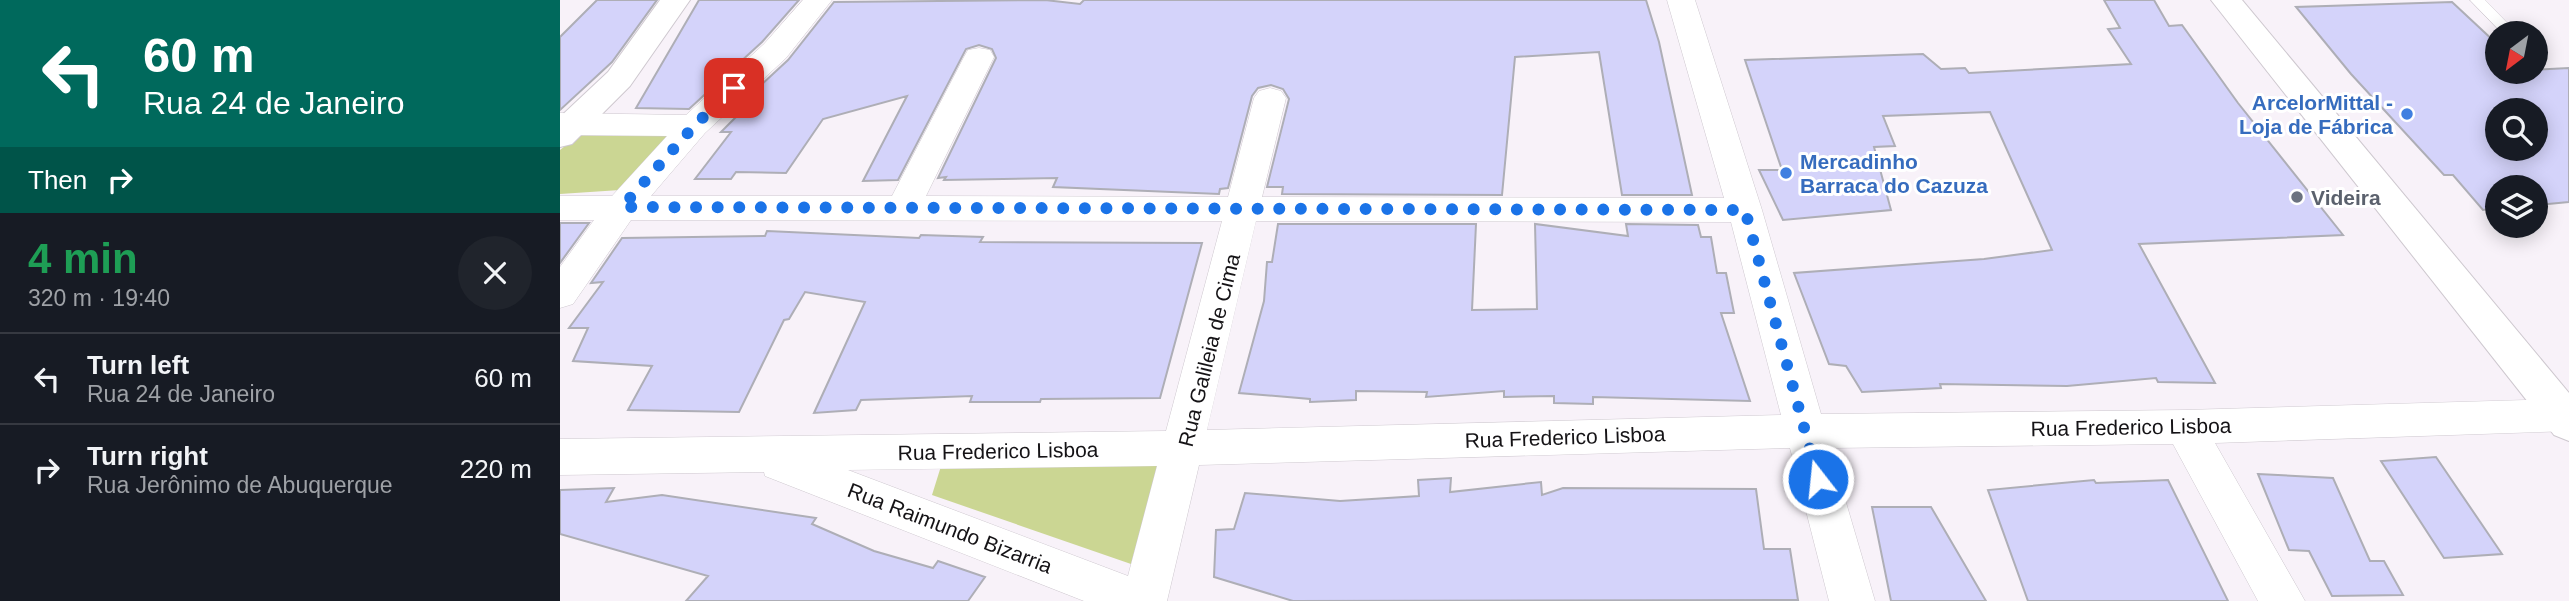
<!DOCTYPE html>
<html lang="en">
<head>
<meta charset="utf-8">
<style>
	:root { --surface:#171b24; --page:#20242c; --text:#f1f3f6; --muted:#9ea1a6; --line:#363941 }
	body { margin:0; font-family:Arial,sans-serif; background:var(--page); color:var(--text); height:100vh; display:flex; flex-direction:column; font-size:26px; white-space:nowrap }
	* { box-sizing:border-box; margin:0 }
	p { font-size:23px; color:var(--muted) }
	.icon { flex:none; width:38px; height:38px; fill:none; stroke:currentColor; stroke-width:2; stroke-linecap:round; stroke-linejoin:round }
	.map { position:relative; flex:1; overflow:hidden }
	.drawer { display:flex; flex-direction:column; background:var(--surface); width:560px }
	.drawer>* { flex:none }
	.top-card { background:#00695c; color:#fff; overflow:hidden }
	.needle { width:46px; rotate:212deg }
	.fabs { position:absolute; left:1925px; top:21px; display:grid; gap:14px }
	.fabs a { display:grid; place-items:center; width:63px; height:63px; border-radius:50%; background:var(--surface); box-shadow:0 4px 18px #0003; font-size:35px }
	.pin { position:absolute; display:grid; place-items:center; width:60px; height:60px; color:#fff; margin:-30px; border-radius:14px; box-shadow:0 4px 10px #0006 }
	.me { position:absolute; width:77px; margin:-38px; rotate:344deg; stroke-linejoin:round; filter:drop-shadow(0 0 5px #0008) }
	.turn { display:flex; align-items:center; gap:24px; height:147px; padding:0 28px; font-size:32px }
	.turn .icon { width:91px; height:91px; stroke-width:2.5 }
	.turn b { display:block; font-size:49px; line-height:60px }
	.then { display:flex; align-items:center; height:66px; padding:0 28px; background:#0003; gap:14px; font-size:26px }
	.round { display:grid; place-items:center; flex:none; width:74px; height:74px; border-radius:37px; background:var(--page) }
	.summary { display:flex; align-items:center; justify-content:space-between; height:119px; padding:0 28px }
	h1 { font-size:42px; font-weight:600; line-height:52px; color:#1e9e55 }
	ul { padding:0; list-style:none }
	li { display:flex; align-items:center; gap:21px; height:91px; padding:0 28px; border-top:2px solid var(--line) }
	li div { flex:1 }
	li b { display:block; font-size:26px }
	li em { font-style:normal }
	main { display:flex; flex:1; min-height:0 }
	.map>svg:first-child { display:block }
	.green { fill:#cbd693 }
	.building { fill:#d4d3fa; stroke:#aeaeb6; stroke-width:2; fill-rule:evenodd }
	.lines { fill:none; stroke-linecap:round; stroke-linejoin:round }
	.service-casing { stroke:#cec8cf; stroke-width:1 }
	.minor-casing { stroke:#cec8cf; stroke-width:1 }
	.tertiary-casing { stroke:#cec8cf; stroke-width:2 }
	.secondary-casing { stroke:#cec8cf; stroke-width:2 }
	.service { fill:#fff; fill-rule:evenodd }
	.minor { fill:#fff; fill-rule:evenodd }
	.tertiary { fill:#fff; fill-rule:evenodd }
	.secondary { fill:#fff; fill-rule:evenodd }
	.route { stroke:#1a73e8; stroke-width:12; stroke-dasharray:0 21.6 }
	.shop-dot { fill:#3f7fe0; stroke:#fff; stroke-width:2.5 }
	.worship-dot { fill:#6b7280; stroke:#fff; stroke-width:2.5 }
	.labels { text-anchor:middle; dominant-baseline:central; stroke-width:6; stroke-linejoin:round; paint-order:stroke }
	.shop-label { font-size:21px; font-weight:bold; fill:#366cbe; stroke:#fff; text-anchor:end }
	.worship-label { font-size:21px; font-weight:bold; fill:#5b616d; stroke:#fff; text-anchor:start }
	.street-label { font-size:21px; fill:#151316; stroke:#fff }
</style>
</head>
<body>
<main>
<section class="drawer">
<div class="top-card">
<div class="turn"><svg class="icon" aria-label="left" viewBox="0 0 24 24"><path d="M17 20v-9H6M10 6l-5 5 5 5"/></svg><div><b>60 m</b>Rua 24 de Janeiro</div></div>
<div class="then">Then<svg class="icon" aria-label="right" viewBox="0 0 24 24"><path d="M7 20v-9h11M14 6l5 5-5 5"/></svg></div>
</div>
<div class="summary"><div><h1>4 min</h1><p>320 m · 19:40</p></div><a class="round"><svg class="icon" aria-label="close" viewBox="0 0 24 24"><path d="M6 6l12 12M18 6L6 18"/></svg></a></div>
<ul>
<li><svg class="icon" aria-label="left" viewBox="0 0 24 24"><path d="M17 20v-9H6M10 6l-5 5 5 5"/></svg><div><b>Turn left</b><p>Rua 24 de Janeiro</p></div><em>60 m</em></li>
<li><svg class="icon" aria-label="right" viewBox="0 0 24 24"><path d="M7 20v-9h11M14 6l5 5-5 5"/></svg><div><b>Turn right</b><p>Rua Jerônimo de Abuquerque</p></div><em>220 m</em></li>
</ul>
</section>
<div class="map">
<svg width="2009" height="601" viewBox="0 0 2009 601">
	<rect width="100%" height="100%" fill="#f8f2f9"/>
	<!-- green -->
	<path class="green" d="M123,130L60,190L0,194V150L20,134Z
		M599,462L571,564L372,495L382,463Z"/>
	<!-- building -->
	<path class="building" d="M37,0H97L52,62L0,110V37Z
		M139,0H239L202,42L129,109L76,108Z
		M485,0L520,4L524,0H1086L1099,42L1132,195H1062L1039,52L955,57L942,195L722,194L723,187H707L729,99L723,89L711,85L698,88L692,96L668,188L660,189L659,194L493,187L497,178L384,180L386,177L378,178L436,58L432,49L419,45L406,49L338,180L303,181L347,96L263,119L226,173L176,172L171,179H135L171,132H161L184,109H175L228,60L274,2Z
		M1544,0H1594L1609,26L1622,25L1678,103L1783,235L1579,244L1655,383L1598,382L1596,378L1507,386L1380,384L1381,388L1302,392L1286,366L1269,364L1234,273L1424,259L1492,250L1430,112L1323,116L1335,146L1314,147L1331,210L1223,220L1199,170H1222L1185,60L1363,54L1381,69L1405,68L1409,73L1571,64L1548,29L1560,28Z
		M1892,2L1937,44V72L2009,68V202L1976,205V187H1937V208L1923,210L1893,175H1884L1791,74L1736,7ZM1937,110H1976V149H1937Z
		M0,223H29L0,263Z
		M718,224H916L912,310L977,309L975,224L1068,236L1066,224L1138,225L1141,237H1151L1157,273H1166L1174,313H1161L1190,401L1033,397V404L994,403V396L944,397V391L866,397L867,392L796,391V400L750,402V399L679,393L704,301L707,262H712Z
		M207,231L359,238L361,235L423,237L420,242L642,243L600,398L481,399L480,402H410L412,396L301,400L296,410L254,413L305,302L245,292L229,319L224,320L179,412L68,410L92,366L13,361L28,328H9L43,282L31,283L62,238L205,236Z
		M1876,457L1942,554L1884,558L1821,461Z
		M1698,474L1773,478L1810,561H1824L1843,595L1772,596L1749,551L1729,550Z
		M891,478L890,492L981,482L982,495L1003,488L1196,489L1204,549H1230L1238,600L733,601L654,577L656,530L674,529L685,493L780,501L859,496L858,480Z
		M1534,480L1536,483L1608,480L1668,601H1468L1428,490Z
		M54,488L46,502L102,495L256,518L252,524L314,551L373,568L378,561L425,577L408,601H126L148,576L0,534V490Z
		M1312,507H1371L1426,601H1331Z"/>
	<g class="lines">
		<!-- service casing -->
		<g class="service-casing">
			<path id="service" d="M1910,0H1925L1957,33H1942Z"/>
		</g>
		<!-- minor casing -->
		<g class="minor-casing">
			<path id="minor" d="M243,0H272L226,58L145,133L91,196H332L404,57L408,50L419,48L430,50L434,57L366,196L668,197L694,98L699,91L710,88L721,91L726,98L702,197L1164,198L1107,0H1135L1202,210L1261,414L1625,410L2003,399L2009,401V431L1655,443L1745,601H1698L1613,444L1270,448L1315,601H1269L1230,448L639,465L607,601H524L205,476L204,472L0,475V439L606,431L662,221L71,220L13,304L0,308V267L34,220H0V196H52L107,136L0,135V113L126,115L204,44ZM696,221L1171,222L1221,415L647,430ZM597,466L568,576L288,470Z"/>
		</g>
		<!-- tertiary casing -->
		<g class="tertiary-casing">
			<path id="tertiary" d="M100,0H130L70,86L12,144L0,147V117L48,72Z"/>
		</g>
		<!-- secondary casing -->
		<g class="secondary-casing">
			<path id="secondary" d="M1651,0H1682L2009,393V441L1994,435Z"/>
		</g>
		<!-- service -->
		<use href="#service" class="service"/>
		<!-- minor -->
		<use href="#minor" class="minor"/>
		<!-- tertiary -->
		<use href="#tertiary" class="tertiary"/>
		<!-- secondary -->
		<use href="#secondary" class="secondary"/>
	</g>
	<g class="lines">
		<!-- route -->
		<path class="route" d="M174,88L134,126L62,207L1185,210L1258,479"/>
	</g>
	<!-- markers -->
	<g class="shop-dot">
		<circle cx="1847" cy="114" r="7"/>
		<circle cx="1226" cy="173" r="7"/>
	</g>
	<circle class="worship-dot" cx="1737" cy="197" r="7"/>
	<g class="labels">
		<!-- shop labels -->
		<g class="shop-label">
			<text x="1833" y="102">ArcelorMittal -<tspan x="1833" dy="24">Loja de Fábrica</tspan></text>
			<text x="1240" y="161" text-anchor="start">Mercadinho<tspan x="1240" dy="24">Barraca do Cazuza</tspan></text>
		</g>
		<!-- worship labels -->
		<g class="worship-label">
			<text x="1751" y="197">Videira</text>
		</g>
		<!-- street labels -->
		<g class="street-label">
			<text transform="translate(649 350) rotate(-76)">Rua Galileia de Cima</text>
			<text transform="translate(1571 427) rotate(-1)">Rua Frederico Lisboa</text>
			<text transform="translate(1005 437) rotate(-2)">Rua Frederico Lisboa</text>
			<text transform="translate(438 451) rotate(-1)">Rua Frederico Lisboa</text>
			<text transform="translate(390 528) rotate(21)">Rua Raimundo Bizarria</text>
		</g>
	</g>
</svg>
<div class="fabs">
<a><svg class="needle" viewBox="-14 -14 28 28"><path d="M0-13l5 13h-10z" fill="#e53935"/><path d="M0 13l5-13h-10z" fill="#9ea1a6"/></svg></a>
<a><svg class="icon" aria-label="search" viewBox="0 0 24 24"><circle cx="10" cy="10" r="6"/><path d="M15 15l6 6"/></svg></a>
<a><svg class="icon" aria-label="layers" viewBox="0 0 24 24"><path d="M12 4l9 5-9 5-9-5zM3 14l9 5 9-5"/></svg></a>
</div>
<div class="pin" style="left:174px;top:88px;background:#d93025"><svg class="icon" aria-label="arrive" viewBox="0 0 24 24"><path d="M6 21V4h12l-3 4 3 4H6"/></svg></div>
<svg class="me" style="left:1258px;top:479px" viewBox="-20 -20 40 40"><circle r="17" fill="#1a73e8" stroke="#fff" stroke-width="3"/><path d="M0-11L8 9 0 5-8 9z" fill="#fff"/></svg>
</div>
</main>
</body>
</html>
